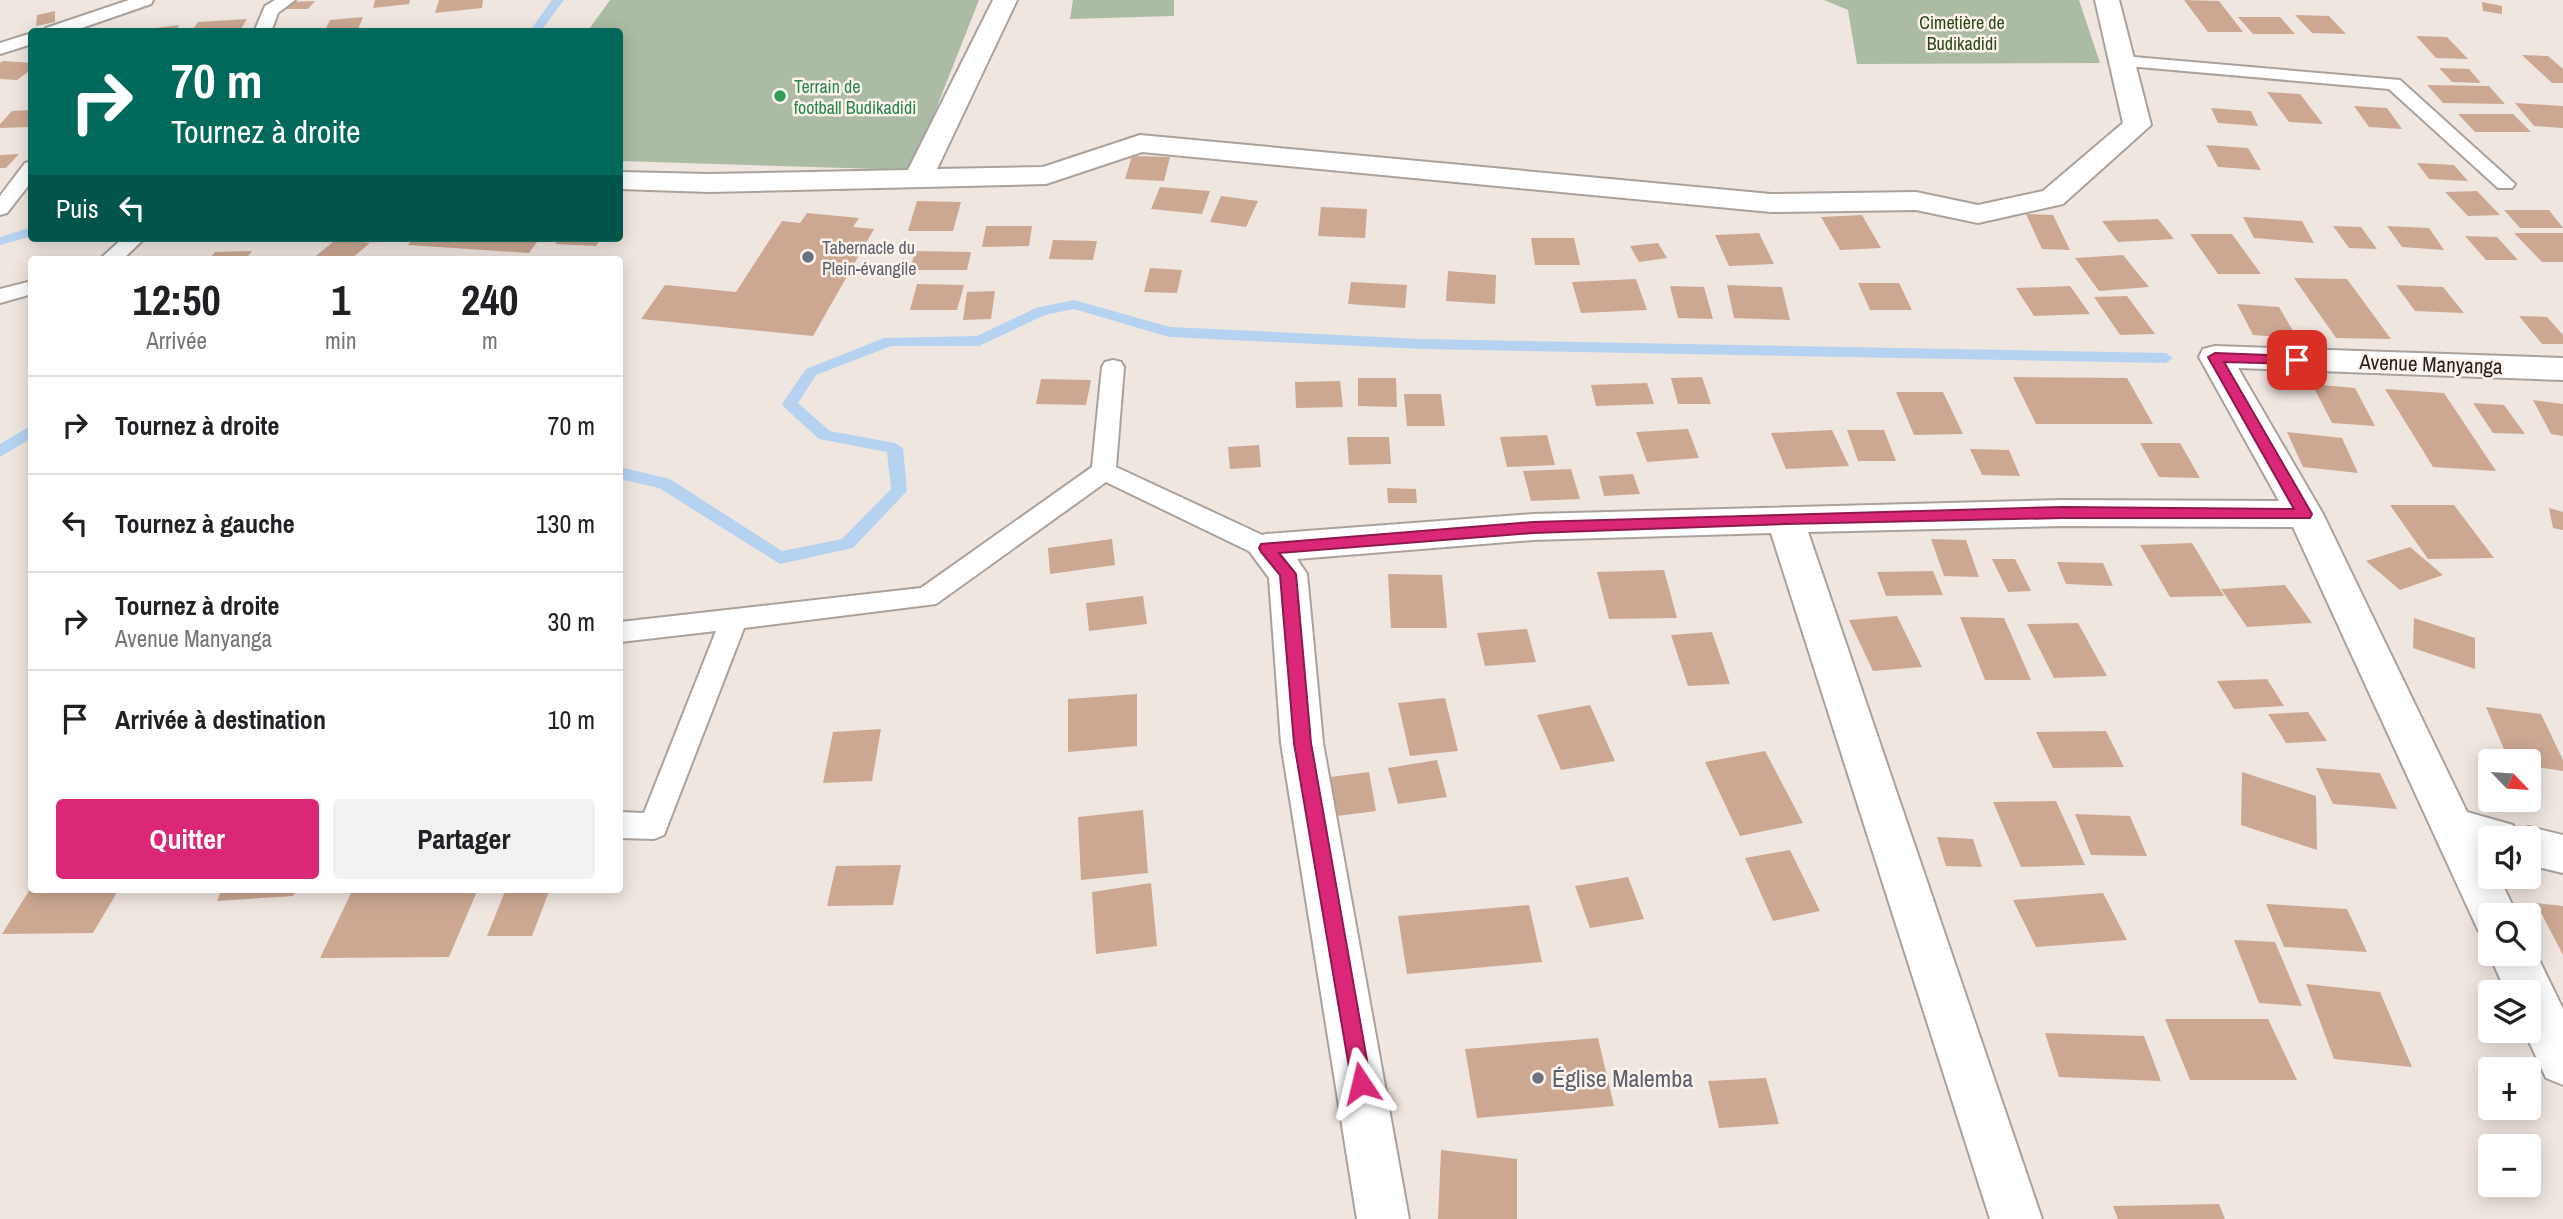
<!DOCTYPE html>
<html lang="fr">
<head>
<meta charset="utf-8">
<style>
	:root { --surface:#fff; --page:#f2f2f2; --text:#202124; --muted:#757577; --line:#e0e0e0; --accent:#db2777 }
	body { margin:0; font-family:"Archivo Narrow",sans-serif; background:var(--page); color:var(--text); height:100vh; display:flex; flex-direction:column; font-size:26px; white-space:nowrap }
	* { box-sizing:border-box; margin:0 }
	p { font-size:23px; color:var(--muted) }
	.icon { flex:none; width:38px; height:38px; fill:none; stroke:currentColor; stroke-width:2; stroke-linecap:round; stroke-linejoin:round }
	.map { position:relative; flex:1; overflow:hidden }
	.sheet { position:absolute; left:28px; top:256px; width:595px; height:637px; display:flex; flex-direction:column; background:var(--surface); border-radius:7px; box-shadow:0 4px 18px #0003 }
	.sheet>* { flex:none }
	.guide { position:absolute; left:28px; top:28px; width:595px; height:214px; border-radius:7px; box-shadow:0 4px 18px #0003; background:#00695c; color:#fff; overflow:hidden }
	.needle { width:46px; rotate:115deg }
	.tools { position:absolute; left:2478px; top:749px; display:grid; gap:14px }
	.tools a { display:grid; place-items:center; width:63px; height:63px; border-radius:7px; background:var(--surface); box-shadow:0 4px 18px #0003; font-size:35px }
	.pin { position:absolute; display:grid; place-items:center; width:60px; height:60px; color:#fff; margin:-30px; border-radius:14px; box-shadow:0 4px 10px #0006 }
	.me { position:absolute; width:77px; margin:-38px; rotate:350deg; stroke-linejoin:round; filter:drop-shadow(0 0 5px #0008) }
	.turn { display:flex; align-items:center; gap:24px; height:147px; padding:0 28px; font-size:32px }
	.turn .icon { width:91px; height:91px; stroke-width:2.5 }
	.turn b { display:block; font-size:49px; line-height:60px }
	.then { display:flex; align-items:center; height:66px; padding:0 28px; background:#0003; gap:14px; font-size:26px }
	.eta { display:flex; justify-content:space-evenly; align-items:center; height:119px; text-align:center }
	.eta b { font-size:42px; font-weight:700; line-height:49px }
	.cta { display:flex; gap:14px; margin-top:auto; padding:14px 28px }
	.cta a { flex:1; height:80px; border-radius:7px; background:var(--accent); color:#fff; font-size:28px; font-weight:700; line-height:80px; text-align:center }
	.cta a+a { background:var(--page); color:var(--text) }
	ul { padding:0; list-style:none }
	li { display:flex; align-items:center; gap:21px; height:98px; padding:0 28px; border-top:2px solid var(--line) }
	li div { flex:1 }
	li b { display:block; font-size:26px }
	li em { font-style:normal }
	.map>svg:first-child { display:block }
	.green { fill:#acbca4 }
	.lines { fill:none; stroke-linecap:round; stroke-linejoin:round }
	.stream { fill:#b6d2f1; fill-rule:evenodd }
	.building { fill:#cca893 }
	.lane-casing { stroke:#aaa19b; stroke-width:4 }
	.street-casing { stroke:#aaa19b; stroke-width:4 }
	.lane { fill:#fff; fill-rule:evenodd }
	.street { fill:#fff; fill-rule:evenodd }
	.route { fill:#db2777; stroke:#8e194d; stroke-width:2 }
	.leisure-dot { fill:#2e9e5b; stroke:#fdf3ed; stroke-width:2.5 }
	.worship-dot { fill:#6b7280; stroke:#fdf3ed; stroke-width:2.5 }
	.labels { text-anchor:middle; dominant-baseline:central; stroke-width:5; stroke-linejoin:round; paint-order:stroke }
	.far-park-label { font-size:18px; fill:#294717; stroke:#fdf3ed }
	.far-leisure-label { font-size:18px; fill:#27864d; stroke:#fdf3ed; text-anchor:start }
	.far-worship-label { font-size:18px; fill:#5b616d; stroke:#fdf3ed; text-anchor:start }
	.street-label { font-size:21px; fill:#231f1d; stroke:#fdf3ed }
	.near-worship-label { font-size:24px; fill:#5b616d; stroke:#fdf3ed; text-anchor:start }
</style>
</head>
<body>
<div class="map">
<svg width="2563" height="1219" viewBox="0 0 2563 1219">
	<rect width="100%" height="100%" fill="#f0e6e0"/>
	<!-- green -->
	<path class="green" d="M610,0H979L912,170L620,161V32H587Z
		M1073,0H1174V16L1070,19Z
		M1824,0H2079L2100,63L1857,64L1848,10Z"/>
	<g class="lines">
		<!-- stream -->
		<path class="stream" d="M552,0H564L540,32H529Z
			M32,227V236L0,245V237Z
			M1074,300L1170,327L1422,339L2166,353L2173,358L2166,363L1422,349L1169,337L1074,309L1045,315L979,346H891L816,375L798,403L830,431L895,443L903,448L907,491L853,548L780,564L659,488L620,479V467L670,479L782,551L842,539L891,489L887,452L819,439L785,408L782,404L806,369L884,338L977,336L1036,308Z
			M32,425V438L0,457V444Z"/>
	</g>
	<!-- building -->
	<path class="building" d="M375,0H410L409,4L373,8Z
		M439,0H483L482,8L435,13Z
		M2184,0L2219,1L2243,32H2208Z
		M315,1L308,9H285L291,2Z
		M2482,2L2502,6V14L2483,11Z
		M55,11V22L36,26L37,15Z
		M2295,15L2329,16L2346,34L2312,33Z
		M363,17L357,32H324L330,20Z
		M2238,17H2280L2295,34H2253Z
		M247,19L239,32H191L198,22Z
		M179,25L176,32H141V30Z
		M2416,36L2447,37L2468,59L2436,58Z
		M2522,55L2548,56L2563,69V83H2552Z
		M3,61L32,63V69L17,80L0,79V63Z
		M2439,68L2469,69L2481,83L2452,82Z
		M2427,85L2489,86L2505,104L2443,103Z
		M2267,92L2300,94L2323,124L2289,122Z
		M2515,103L2563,106V128L2534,126Z
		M2354,106L2387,108L2402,129L2369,127Z
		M2211,108L2251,111L2258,126L2218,123Z
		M32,110V127L0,128V124L12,111Z
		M2458,114H2513L2531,132H2475Z
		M2206,145L2248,148L2261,170L2218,167Z
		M19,154L6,168H0V155Z
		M1132,156L1170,157L1164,181L1125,179Z
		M2417,163L2454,165L2468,181L2429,179Z
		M1160,187L1210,191L1202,214L1151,209Z
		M2477,191L2500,215L2468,216L2445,192Z
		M1221,196L1258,201L1246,227L1210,222Z
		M917,201L961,202L953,231H908Z
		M1321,207L1367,209L1365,238L1318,236Z
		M2504,210H2549L2563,228H2520Z
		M807,213L859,218L853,227L874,229L813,336L641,319L665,285L736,292L782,221L800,223Z
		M2026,214L2053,215L2070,250L2042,249Z
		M1862,215L1881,248L1840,250L1821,217Z
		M2243,217L2302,221L2314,243L2254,238Z
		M2158,219L2174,239L2118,242L2102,221Z
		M986,226H1032L1029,246L982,247Z
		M2333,226L2361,227L2377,249L2349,248Z
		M2387,226L2429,228L2444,250L2402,247Z
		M1759,233L1774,264L1729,266L1715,235Z
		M2514,233H2563V262H2542Z
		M2190,234H2232L2261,274H2218Z
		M2465,236L2497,237L2518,260H2486Z
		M338,238L370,243L351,259H312Z
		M414,238H540L529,253L408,245Z
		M559,238H601L596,246L555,244Z
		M1531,238H1574L1580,265H1535Z
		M1053,240L1097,241L1093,260L1049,259Z
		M1658,243L1667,258L1639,262L1630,246Z
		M252,251L246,259H209L215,252Z
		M915,251L971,252L967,270H910Z
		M2123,255L2149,287L2099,291L2075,258Z
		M1150,268L1182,270L1177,293L1144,292Z
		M1448,271L1496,275L1495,304L1446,301Z
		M2294,278L2347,279L2391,339L2336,338Z
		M1636,279L1647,310L1581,313L1572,282Z
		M1351,282L1407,285L1405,308L1348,304Z
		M1858,283H1899L1912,310H1870Z
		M917,284L964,285L957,310H910Z
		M1727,285L1782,287L1790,320L1734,318Z
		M2396,285L2443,287L2464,313L2415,311Z
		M1670,286L1704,287L1713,319L1678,318Z
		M2070,286L2090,314L2034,316L2016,288Z
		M995,291L991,319L963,320L967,292Z
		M2127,296L2155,334L2120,335L2094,297Z
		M2237,304L2279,307L2297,338L2253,335Z
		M2519,316L2547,317L2563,335V344H2542Z
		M1702,377L1711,404H1678L1671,378Z
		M2013,377L2127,378L2153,424H2036Z
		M1358,378H1396L1397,407L1358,406Z
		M1041,379L1091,380L1086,405L1036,404Z
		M1340,381L1343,407L1296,408L1295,382Z
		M1647,383L1654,404L1596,406L1591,385Z
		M2312,384L2355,388L2375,426L2332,423Z
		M2385,389L2444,393L2496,471L2433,467Z
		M1896,392H1943L1963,434L1914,435Z
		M1404,394H1441L1445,426H1407Z
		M2533,400L2563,404V436L2551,434Z
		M2473,403L2504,405L2525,434L2493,433Z
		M1688,429L1699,458L1647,462L1636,432Z
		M1832,430L1849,466L1786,469L1771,433Z
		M1847,430H1884L1896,461H1858Z
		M2287,432L2342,438L2358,473L2303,467Z
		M1547,435L1555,465L1507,467L1500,437Z
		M1347,437H1389L1391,464L1349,465Z
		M2140,443H2180L2200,478L2159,477Z
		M1259,445L1261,467L1230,469L1228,447Z
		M1970,449L2009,450L2020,476L1982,475Z
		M1571,469L1580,499L1531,501L1523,471Z
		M1633,474L1640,494L1604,496L1599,476Z
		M1387,488L1416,489L1417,503H1388Z
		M2390,505H2454L2494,558L2428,559Z
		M2549,508L2563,512V530L2553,528Z
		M1112,539L1115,565L1050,574L1048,548Z
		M1931,539L1966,540L1979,577L1944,576Z
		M2192,543L2216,583L2224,596L2170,597L2140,545Z
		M2410,547L2443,575L2400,590L2366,561Z
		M1992,559H2015L2031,591L2008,592Z
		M2057,562L2103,563L2113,586L2066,584Z
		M1664,570L1677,618L1609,619L1597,572Z
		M1933,571L1943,595L1886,596L1877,572Z
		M1388,574L1442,575L1447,628H1391Z
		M2285,585L2312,623L2247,627L2221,589Z
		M1143,596L1147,624L1089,631L1086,603Z
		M1897,616L1922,667L1873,671L1849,620Z
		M1960,617L2004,618L2031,680H1985Z
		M2414,618L2475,638V669L2413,648Z
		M2078,623L2107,676L2054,678L2027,624Z
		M1527,629L1536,662L1485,666L1477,633Z
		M1712,632L1730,684L1688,686L1671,635Z
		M2267,679L2284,706L2234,709L2217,681Z
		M1137,694V746L1068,752V699Z
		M1445,698L1458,751L1410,756L1398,703Z
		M1590,705L1615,761L1561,770L1537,715Z
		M2486,707L2541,714L2563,760V771L2529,766V761H2509Z
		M2308,712L2327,741L2286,743L2268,714Z
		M881,729L872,781L823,783L833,732Z
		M2106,731L2124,767L2053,768L2036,732Z
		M1765,751L1803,823L1740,836L1705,762Z
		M1437,760L1447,797L1398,804L1388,768Z
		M2316,768L2380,773L2397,809L2333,804Z
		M1369,772L1376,811L1337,816L1330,777Z
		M2242,772L2316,796L2317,850L2241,825Z
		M2056,801L2085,865L2021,867L1993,802Z
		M1143,810L1148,873L1081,880L1078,817Z
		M2075,814L2130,816L2147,856L2091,855Z
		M1937,837L1973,839L1982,867L1946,866Z
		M1790,850L1820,911L1773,921L1745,858Z
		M901,865L893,905L827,906L836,866Z
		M1628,877L1644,919L1590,928L1575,886Z
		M1151,883L1157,946L1096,954L1092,892Z
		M32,886V889H119L93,933L2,934Z
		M222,889H297L293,896L217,901Z
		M353,889H478L449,957L320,958Z
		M506,889H550L532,936H487Z
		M2103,893L2127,940L2036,947L2013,900Z
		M2536,903L2563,906V955Z
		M2266,904L2347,909L2367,952L2284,947Z
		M1529,905L1542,962L1407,974L1398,916Z
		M2234,940L2275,942L2302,1006L2259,1003Z
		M2306,984L2380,992L2412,1067L2334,1059Z
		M2165,1019H2268L2297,1080H2190Z
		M2045,1033L2144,1036L2161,1081L2059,1077Z
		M1598,1038L1614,1106L1477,1118L1465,1049Z
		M1766,1078L1779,1124L1719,1128L1708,1081Z
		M1441,1150L1517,1159V1219H1438Z
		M2219,1204L2225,1219H2118L2113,1206Z"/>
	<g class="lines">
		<!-- lane casing -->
		<g class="lane-casing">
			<path id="lane" d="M129,0H153L151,4L70,32H44L46,28Z
				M275,0H295L278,13L271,32H254L265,6Z
				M32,33V44L0,54V43Z
				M2122,56L2400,80L2515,184L2512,188H2498L2389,89L2116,65L2113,61Z
				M32,161V181L7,213L0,215V196L25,163Z
				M123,238H145L123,259H100Z
				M32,281V294L0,303V289Z
				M1113,360L1121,362L1124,367L1116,467L1275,541L1279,548L1275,555L1266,557L1257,555L1106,482L936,604L744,628L664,835L654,839L620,838V812L644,813L716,631L620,642V622L921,588L1092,467L1102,367L1105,362Z"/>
		</g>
		<!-- street casing -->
		<g class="street-casing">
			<path id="street" d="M993,0H1017L937,169L1043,167L1140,135L1771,194L1916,192L1978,205L2043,191L2123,123L2095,0H2119L2151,125L2063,204L1978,223L1916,210L1771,212L1142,152L1046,184L709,192L620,189V172L709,174L908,170Z
				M2215,346L2563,358V380L2238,368L2323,514L2467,812L2513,825L2517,831L2529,827L2563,835V873L2529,865V838H2490V855H2488L2490,877H2499L2517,915H2490V934L2478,930L2293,527L2062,526L1808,532L2042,1219H1990L1771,533L1533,540L1297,559L1307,574L1323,743L1409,1219H1357L1281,743L1269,578L1247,548L1253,538L1266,534L1533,514L2062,500L2279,501L2199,357L2203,349Z
				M2529,939L2563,1009V1085L2546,1078L2524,1031H2529V992H2506L2489,954L2490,951V954H2529Z"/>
		</g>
		<!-- lane -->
		<use href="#lane" class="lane"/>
		<!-- street -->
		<use href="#street" class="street"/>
	</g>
	<!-- route -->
	<path class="route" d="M2215,353L2297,356L2304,360L2297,364L2224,362L2312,514L2310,518H2062L1785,524L1533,533L1279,553L1296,574L1311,743L1371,1083L1368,1091L1361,1093L1353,1091L1294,743L1280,575L1261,552L1259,548L1261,544L1533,522L2062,507L2294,509L2208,357Z"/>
	<!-- markers -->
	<circle class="leisure-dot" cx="780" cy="96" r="7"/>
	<g class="worship-dot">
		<circle cx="808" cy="257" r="7"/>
		<circle cx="1538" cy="1078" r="7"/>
	</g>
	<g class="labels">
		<!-- far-park labels -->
		<g class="far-park-label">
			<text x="1962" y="22">Cimetière de<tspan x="1962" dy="21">Budikadidi</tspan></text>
		</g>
		<!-- far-leisure labels -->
		<g class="far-leisure-label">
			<text x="794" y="86">Terrain de<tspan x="794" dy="21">football Budikadidi</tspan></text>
		</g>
		<!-- far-worship labels -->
		<g class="far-worship-label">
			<text x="822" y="247">Tabernacle du<tspan x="822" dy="21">Plein-évangile</tspan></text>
		</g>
		<!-- street labels -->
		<g class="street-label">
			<text transform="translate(2431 364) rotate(2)">Avenue Manyanga</text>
		</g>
		<!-- near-worship labels -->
		<g class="near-worship-label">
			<text x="1552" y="1078">Église Malemba</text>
		</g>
	</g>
</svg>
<div class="tools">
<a><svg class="needle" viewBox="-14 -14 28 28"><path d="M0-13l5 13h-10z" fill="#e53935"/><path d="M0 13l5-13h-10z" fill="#757577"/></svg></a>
<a><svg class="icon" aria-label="sound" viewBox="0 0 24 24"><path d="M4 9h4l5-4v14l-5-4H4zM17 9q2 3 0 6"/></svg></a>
<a><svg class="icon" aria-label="search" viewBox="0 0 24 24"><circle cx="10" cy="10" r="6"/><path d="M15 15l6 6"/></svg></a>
<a><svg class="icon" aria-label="layers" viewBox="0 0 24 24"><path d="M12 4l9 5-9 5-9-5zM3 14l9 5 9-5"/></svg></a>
<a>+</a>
<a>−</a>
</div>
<div class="pin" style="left:2297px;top:360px;background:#d93025"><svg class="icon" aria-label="arrive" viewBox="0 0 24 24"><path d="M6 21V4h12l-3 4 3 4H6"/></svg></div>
<svg class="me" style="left:1361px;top:1083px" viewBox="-20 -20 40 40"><path d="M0-17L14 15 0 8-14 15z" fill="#db2777" stroke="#fff" stroke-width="4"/></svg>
<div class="guide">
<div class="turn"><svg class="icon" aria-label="right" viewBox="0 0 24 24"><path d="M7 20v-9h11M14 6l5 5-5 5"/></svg><div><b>70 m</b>Tournez à droite</div></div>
<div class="then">Puis<svg class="icon" aria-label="left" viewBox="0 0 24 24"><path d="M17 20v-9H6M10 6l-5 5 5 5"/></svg></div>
</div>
<section class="sheet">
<div class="eta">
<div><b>12:50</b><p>Arrivée</p></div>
<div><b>1</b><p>min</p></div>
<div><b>240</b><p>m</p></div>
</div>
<ul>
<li><svg class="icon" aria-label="right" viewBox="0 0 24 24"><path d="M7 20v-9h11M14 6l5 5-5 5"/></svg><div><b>Tournez à droite</b></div><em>70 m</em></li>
<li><svg class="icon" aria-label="left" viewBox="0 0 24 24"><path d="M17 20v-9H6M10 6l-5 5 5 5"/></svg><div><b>Tournez à gauche</b></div><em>130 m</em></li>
<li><svg class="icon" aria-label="right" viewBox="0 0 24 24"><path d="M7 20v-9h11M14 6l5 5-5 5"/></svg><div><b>Tournez à droite</b><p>Avenue Manyanga</p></div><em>30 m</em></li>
<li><svg class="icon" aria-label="arrive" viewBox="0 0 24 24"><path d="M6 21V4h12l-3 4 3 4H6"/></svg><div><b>Arrivée à destination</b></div><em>10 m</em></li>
</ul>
<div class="cta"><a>Quitter</a><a>Partager</a></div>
</section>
</div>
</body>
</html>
